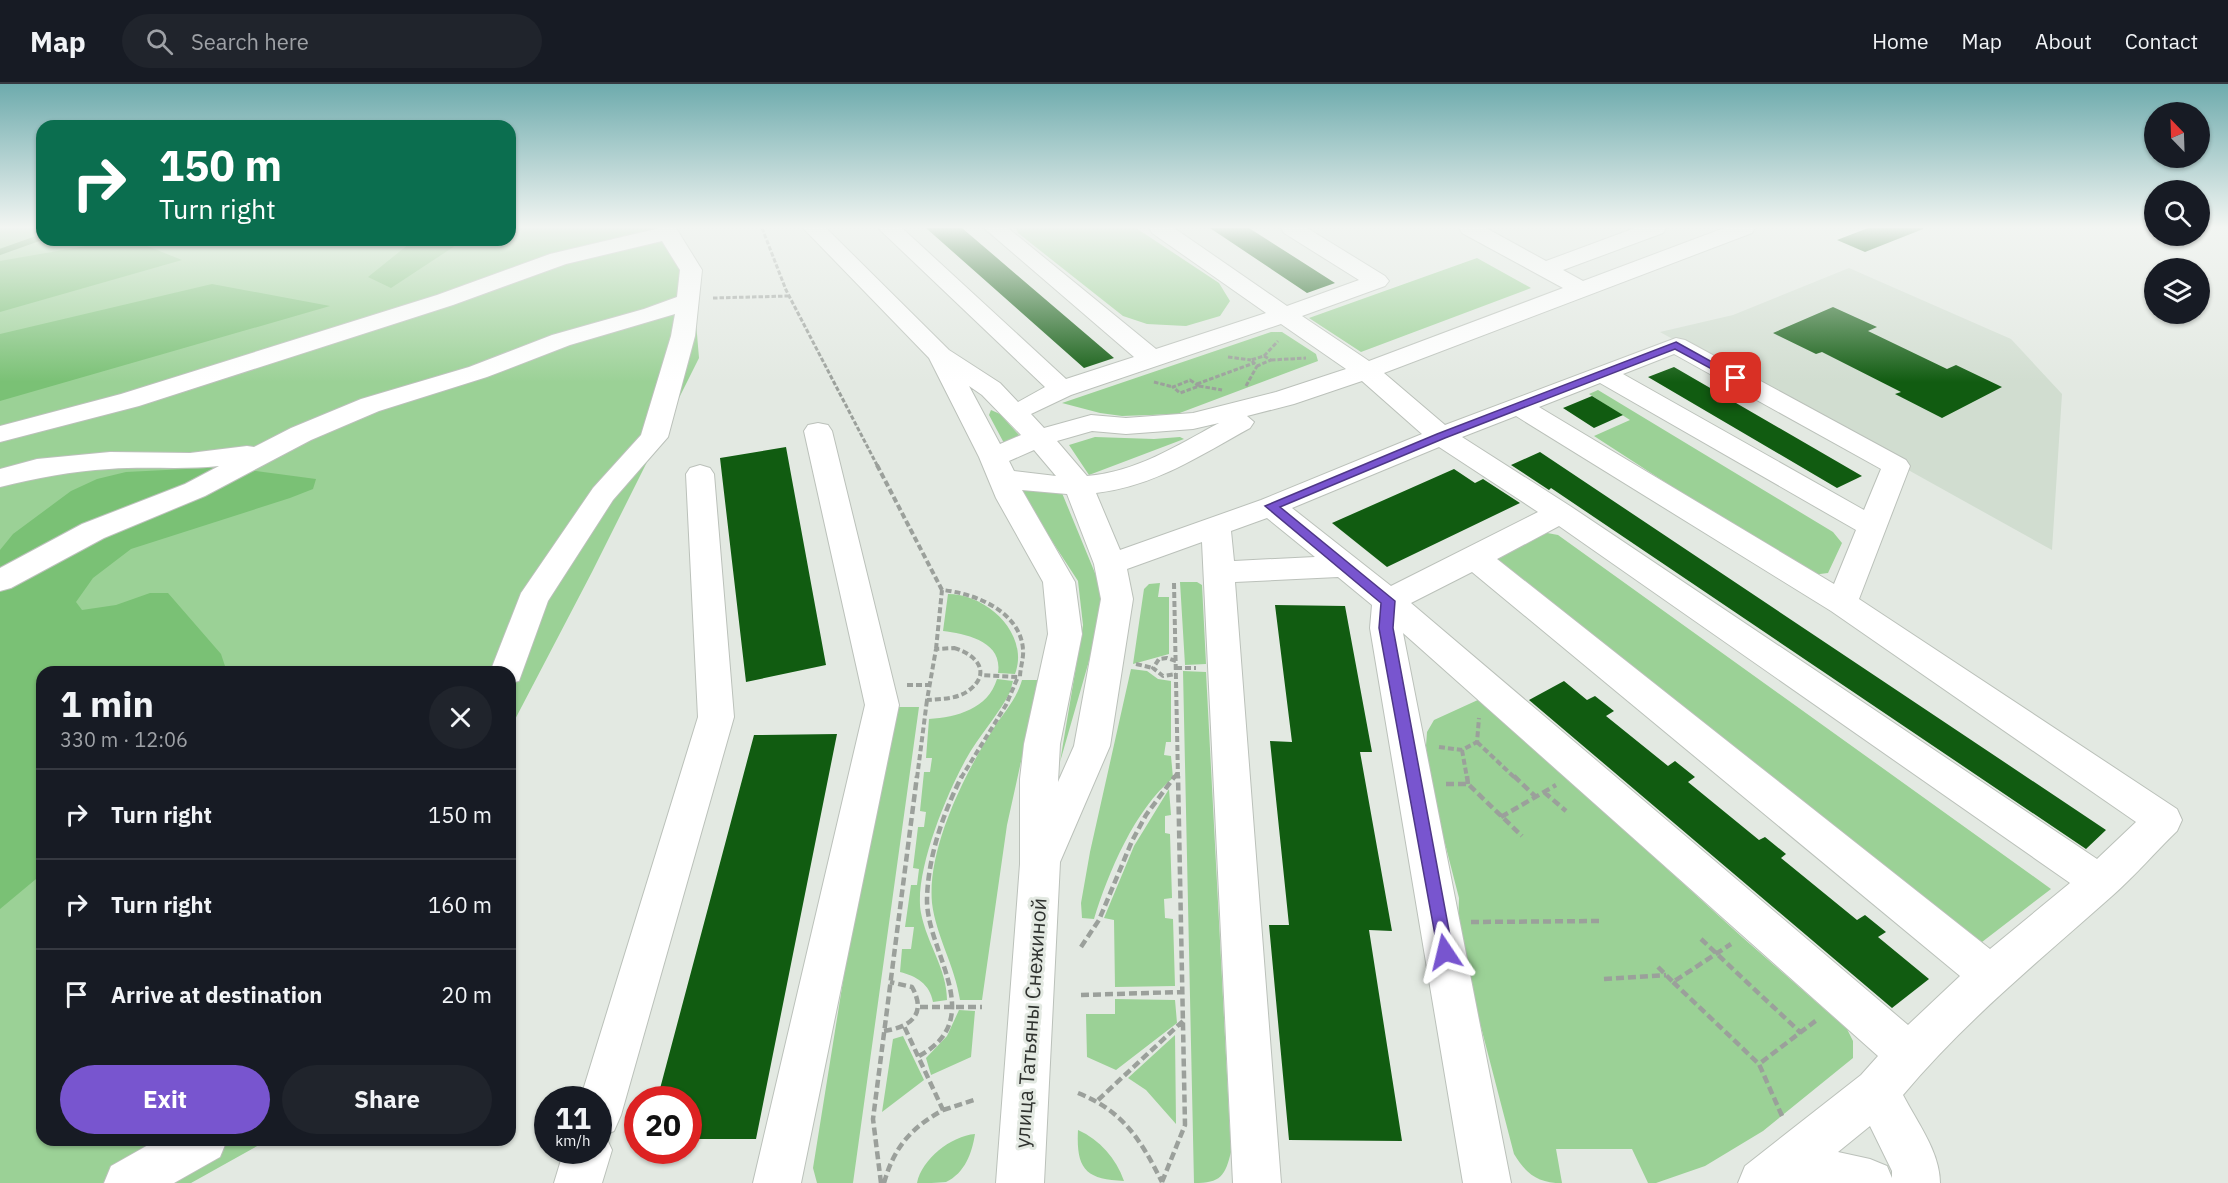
<!DOCTYPE html>
<html lang="en">
<head>
<meta charset="utf-8">
<style>
	:root { --surface:#171b24; --page:#20242c; --text:#f1f3f6; --muted:#9ea1a6; --line:#363941; --accent:#7855cf }
	body { margin:0; font-family:"IBM Plex Sans",sans-serif; background:var(--page); color:var(--text); height:100vh; display:flex; flex-direction:column; font-size:22px; white-space:nowrap }
	* { box-sizing:border-box; margin:0 }
	p { font-size:20px; color:var(--muted) }
	.icon { flex:none; width:33px; height:33px; fill:none; stroke:currentColor; stroke-width:2; stroke-linecap:round; stroke-linejoin:round }
	.map { position:relative; flex:1; overflow:hidden }
	.details { position:absolute; left:36px; top:582px; width:480px; height:480px; display:flex; flex-direction:column; background:var(--surface); border-radius:18px; box-shadow:0 2px 4px #0004 }
	.details>* { flex:none }
	.top-card { position:absolute; left:36px; top:36px; width:480px; height:126px; border-radius:18px; box-shadow:0 2px 4px #0004; background:#0b6e4f; color:#fff; overflow:hidden }
	.needle { width:39px; rotate:337deg }
	.fabs { position:absolute; left:2144px; top:18px; display:grid; gap:12px }
	.fabs a { display:grid; place-items:center; width:66px; height:66px; border-radius:50%; background:var(--surface); box-shadow:0 2px 4px #0004; font-size:30px }
	.speed { position:absolute; left:534px; top:1002px; display:flex; gap:12px; font-size:30px; font-weight:700; text-align:center }
	.speed>* { display:grid; place-content:center; width:78px; height:78px; border-radius:50%; background:var(--surface); box-shadow:0 2px 4px #0004; line-height:1 }
	.speed small { font-size:15px; font-weight:400 }
	.speed .limit { border:9px solid #d22; background:#fff; color:#111 }
	.pin { position:absolute; display:grid; place-items:center; width:51px; height:51px; color:#fff; margin:-26px; border-radius:12px; box-shadow:0 3px 9px #0006 }
	.me { position:absolute; width:66px; margin:-33px; rotate:350deg; stroke-linejoin:round; filter:drop-shadow(0 0 4px #0008) }
	.turn { display:flex; align-items:center; gap:21px; height:126px; padding:0 24px; font-size:27px }
	.turn .icon { width:78px; height:78px; stroke-width:2.5 }
	.turn b { display:block; font-size:42px; line-height:51px }
	.round { display:grid; place-items:center; flex:none; width:63px; height:63px; border-radius:32px; background:var(--page) }
	.overview { display:flex; align-items:center; justify-content:space-between; height:102px; padding:0 24px }
	h1 { font-size:36px; font-weight:700; line-height:45px }
	.button { display:flex; gap:12px; margin-top:auto; padding:12px 24px }
	.button a { flex:1; height:69px; border-radius:36px; background:var(--accent); color:#fff; font-size:24px; font-weight:700; line-height:69px; text-align:center }
	.button a+a { background:var(--page); color:var(--text) }
	ul { padding:0; list-style:none }
	li { display:flex; align-items:center; gap:18px; height:90px; padding:0 24px; border-top:2px solid var(--line) }
	li div { flex:1 }
	li b { display:block; font-size:22px }
	li em { font-style:normal }
	header { display:flex; align-items:center; gap:36px; box-sizing:border-box; height:84px; padding:0 30px; background:var(--surface); border-bottom:2px solid var(--line) }
	header strong { font-size:28px }
	nav { display:flex; gap:33px; margin-inline-start:auto; font-size:21px }
	.search { width:420px; height:54px; background:var(--page); display:flex; align-items:center; gap:15px; box-sizing:border-box; padding:0 21px; border-radius:33px; color:var(--muted); font-size:22px }
	.map>svg:first-child { display:block }
	.built { fill:#d1ddd0 }
	.green { fill:#9bd196 }
	.forest { fill:#7ac175 }
	.lines { fill:none; stroke-linecap:round; stroke-linejoin:round }
	.stream { stroke:#589d54; stroke-width:6 }
	.building { fill:#115c11 }
	.minor-casing { stroke:#bbc1ba; stroke-width:2 }
	.path-far2 { stroke:#9ba09b; stroke-width:3; stroke-dasharray:4.5 2; stroke-linecap:butt }
	.path-far1 { stroke:#9ba09b; stroke-width:4; stroke-dasharray:6 3; stroke-linecap:butt }
	.path { stroke:#9ba09b; stroke-width:4.5; stroke-dasharray:8 4; stroke-linecap:butt }
	.minor { fill:#fff; fill-rule:evenodd }
	.route { fill:#7855cf; stroke:#4e3787; stroke-width:1.5 }
	.labels { text-anchor:middle; dominant-baseline:central; stroke-width:6; stroke-linejoin:round; paint-order:stroke }
	.near-street-label { font-size:21px; fill:#2f322f; stroke:#e3e9e2 }
</style>
</head>
<body>
<header>
<strong>Map</strong>
<div class="search"><svg class="icon" aria-label="search" viewBox="0 0 24 24"><circle cx="10" cy="10" r="6"/><path d="M15 15l6 6"/></svg>Search here</div>
<nav><a>Home</a><a>Map</a><a>About</a><a>Contact</a></nav>
</header>
<div class="map">
<svg width="2228" height="1099" viewBox="0 0 2228 1099">
	<rect width="100%" height="100%" fill="#e3e9e2"/>
	<!-- built -->
	<path class="built" d="M1849,184L2011,255L2062,310L2052,466L1660,248L1733,231Z"/>
	<!-- green -->
	<path class="green" d="M0,144H42V156H510V144H667L691,178L699,274L592,488L510,645V588H42V1056H268L191,1099H0Z
		M1016,144H1136L1219,199L1230,217L1220,232L1186,242L1147,240L1123,232L1018,149Z
		M1477,174L1531,204L1361,268L1309,234Z
		M1271,248H1282L1316,270L1318,277L1177,330L1122,332L1100,329L1062,319Z
		M1598,306L1833,448L1842,459L1828,489L1812,491L1802,487L1594,352L1630,336L1589,310Z
		M991,326L1000,330L1019,351L1005,361L989,331Z
		M1095,353L1154,355L1180,353L1184,355L1089,391L1069,361Z
		M1018,405L1062,409L1102,506L1101,535L1060,678L1083,541L1078,497Z
		M1542,448L1558,451L2051,805L1982,858L1688,633L1497,480V470Z
		M1180,498H1197L1202,501L1206,580L1185,581Z
		M1160,499L1158,513H1169V570L1133,580L1144,505L1149,500Z
		M948,510C987,510 1030,550 1015,590L998,589C1003,557 966,550 943,547Z
		M1131,585L1147,587L1158,595L1171,597V658H1166L1164,671L1171,672L1173,694C1135,725 1108,789 1094,835L1082,834L1081,819L1090,768Z
		M1183,587L1206,588L1231,1068C1225,1092 1221,1099 1194,1099Z
		M997,595L1013,597L1010,608C1000,628 984,646 972,665C950,700 913,788 921,829C927,860 947,885 947,916L933,918C930,900 916,892 900,888L902,865H911L914,843H905L911,801H917L919,785L913,784L918,743H924L926,728L920,727L924,688H930L932,674H926L929,635C957,633 988,625 997,595Z
		M1022,596H1039L1007,741L982,916H960C955,882 936,852 932,819C927,765 964,691 992,647C1003,629 1016,617 1022,596Z
		M1480,615L1742,853L1847,945L1853,957V974L1763,1047L1705,1082L1656,1099H1648L1632,1065H1556L1562,1099C1538,1099 1526,1090 1514,1070L1462,870L1458,844L1459,814L1430,701L1426,662L1427,648L1434,636Z
		M887,623H919L853,1099H817L813,1084Z
		M1169,705L1171,731L1165,732V749L1170,750L1172,814L1164,815L1165,834L1173,835L1175,902L1115,903L1114,836L1104,834L1134,762Z
		M1115,915L1175,916L1177,939L1116,986L1087,973L1086,930H1115Z
		M959,926L975,927L971,973L931,991L926,974L947,952Z
		M1175,951L1176,1040L1146,1006L1128,994Z
		M903,952L924,996L882,1028L893,955Z
		M1078,1046C1100,1056 1116,1074 1124,1097C1085,1096 1076,1084 1078,1046Z
		M975,1050C972,1069 965,1089 946,1098C938,1099 925,1099 917,1099C922,1075 951,1052 975,1050Z"/>
	<!-- forest -->
	<path class="forest" d="M120,156H132L182,176L0,228V177Z
		M414,156H464L391,204L368,193Z
		M212,200L330,222L0,317V250Z
		M226,383L316,395L313,405L290,414L131,465L93,494L76,518L82,526L116,521L150,509H168L221,570L227,588H42V790L0,825V466L13,450L71,407L97,395L126,388Z"/>
	<g class="lines">
		<!-- stream -->
		<path class="stream" d="M0,168L42,153"/>
	</g>
	<!-- building -->
	<path class="building" d="M926,144H962L1114,274L1084,284Z
		M1210,144H1249L1335,199L1307,209Z
		M1868,144H1923V145L1865,168L1837,156Z
		M1833,223L1877,243L1868,247L1947,285L1956,281L2002,303L1942,334L1895,310L1901,308L1822,268L1816,270L1773,249Z
		M1674,283L1862,392L1837,404L1648,293Z
		M1592,312L1623,331L1594,344L1563,324Z
		M786,363L826,581L746,598L720,374Z
		M1540,368L2106,746L2086,765L1551,404L1549,406L1511,381Z
		M1454,385L1475,399L1483,395L1520,419L1387,483L1332,439Z
		M1275,521L1345,522L1372,668H1360L1392,847L1369,846L1402,1057L1289,1056L1269,841H1289L1270,657L1292,658Z
		M1564,597L1587,616L1595,612L1614,627L1606,632L1668,682L1675,677L1695,693L1688,698L1759,756L1765,753L1786,770L1781,774L1857,836L1865,831L1886,848L1878,853L1929,895L1892,924L1529,616Z
		M837,650L756,1055H688V1016H657L754,651Z"/>
	<g class="lines">
		<!-- minor casing -->
		<g class="minor-casing">
			<path id="minor" d="M660,144H676L702,186L695,252L668,353L613,416L548,517L519,597L510,599V588H490L521,509L593,404L641,351L671,252L675,230L570,261L487,293L379,327L311,356L205,412L104,454L11,504L0,507V484L82,440L185,400L219,382C182,386 146,382 109,385C72,387 36,394 0,403V385L37,375L110,368L190,369L247,362L254,363L291,344L361,315L469,283L552,251L644,225L677,213L680,186L662,157L566,180L453,221L139,322L0,358V342L121,310L437,211L550,170Z
				M803,144H826L949,266L1000,299L1018,318L1045,303L878,144H902L1066,295L1134,273L984,144H1008L1156,265L1266,229L1152,149L1149,144H1174L1287,222L1359,196L1284,149L1281,144H1307L1385,192L1389,197L1385,202L1302,232L1369,277L1563,204L1462,149L1459,144H1486L1546,177L1635,144H1666L1663,149L1563,186L1583,197L1724,144H1755L1752,149L1384,289L1445,341L1676,254L1685,256L1906,376L1910,382L1859,515L2177,725L2182,736L2177,747C2155,768 2135,792 2112,812C2040,876 1965,937 1903,1011C1917,1038 1940,1068 1940,1099H1738L1745,1082L1861,991L1878,972L1403,549L1511,1099H1463L1370,544L1372,521L1338,493L1235,498L1281,1099H1233L1202,458L1127,485L1133,515L1110,662L1060,778L1044,1099H996L1020,780V695L1024,660L1048,550L1043,498L996,414L979,373L929,274ZM1281,240L1346,285L1276,308L1193,329L1126,334L1091,331L1044,344L1031,330L1071,311ZM1674,270L1881,385L1864,426L1623,290ZM1362,297L1422,350L1261,416L1120,466L1096,409C1153,403 1201,371 1250,344L1254,338L1247,332L1294,320ZM1600,299L1856,446L1834,500L1539,323ZM969,302L982,311L1021,351L1000,360ZM1516,332L1831,527L2136,738L2097,775L1570,422L1462,353ZM1219,339C1176,362 1136,388 1087,392L1057,357L1092,347L1126,350L1193,345ZM1439,363L1538,428L1391,502L1292,424ZM1034,366L1056,392L1014,387L1009,377ZM1022,406L1067,410L1094,480L1101,515L1074,662L1058,698L1060,660L1082,550L1075,498ZM1267,434L1315,473L1234,477L1231,447ZM1559,442L2070,799L1990,865L1497,475ZM1472,488L1960,892L1908,941L1411,519ZM1870,1042L1892,1087V1094L1887,1082L1870,1075L1838,1068Z
				M818,339L828,341L832,347L899,621L801,1099H753L865,621L804,347L808,341Z
				M700,381L710,384L714,390L734,633L621,1031L614,1047L605,1051L612,1066L602,1099H554L564,1066H598V1016H580L698,633L686,390L690,384Z
				M157,1056H227L220,1073L174,1099H104L111,1082Z"/>
		</g>
		<!-- path-far2 -->
		<path class="path-far2" d="M762,144L786,206L878,383
			M713,214L789,212
			M1264,272L1278,257
			M1264,272L1271,276L1257,282L1251,276Z
			M1228,273L1251,276
			M1271,276L1306,274
			M1190,296L1199,302L1180,309L1173,303Z
			M1154,298L1173,303
			M1197,300L1254,279
			M1199,302L1222,306
			M1246,302L1257,282"/>
		<!-- path-far1 -->
		<path class="path-far1" d="M877,381L942,506
			M1174,499L1178,694
			M954,564C976,570 993,589 968,607C957,615 941,615 927,616L936,565Z
			M936,565L942,506C974,509 1020,527 1023,565C1024,574 1020,584 1020,593
			M1176,577L1167,574L1159,575L1153,584L1163,592L1176,590
			M1136,580L1153,584
			M1176,584H1196
			M907,601H929
			M1477,658L1515,694
			M1439,663L1462,666L1477,658L1479,634
			M1462,666L1467,694
			M917,694L927,616
			M961,694L1006,621L1018,593L981,591
			M1174,694L1178,688"/>
		<!-- path -->
		<path class="path" d="M1467,692L1468,700
			M1514,692L1536,713
			M1446,700H1468L1522,752
			M1544,708L1566,727
			M1501,733L1556,701
			M1471,838L1600,837
			M1701,855L1801,949
			M1081,863L1099,836L1132,757L1146,731L1175,692
			M1658,883L1673,898L1731,860
			M1604,895L1666,891
			M1673,898L1759,980
			M1081,911L1182,908
			M920,923H982
			M884,947C911,943 927,930 912,903L890,898
			M919,972C989,934 926,868 927,815C928,773 943,729 962,692
			M1078,1009C1123,1027 1141,1056 1162,1098
			M1098,1016L1183,937
			M943,1026L977,1015
			M1782,1032L1759,980L1818,935
			M1162,1098L1185,1041L1178,692
			M881,1099L873,1035L917,692
			M884,1099C894,1063 911,1044 943,1026L904,942"/>
		<!-- minor -->
		<use href="#minor" class="minor"/>
	</g>
	<!-- sky -->
	<linearGradient id="sky" x2="0" y2="1"><stop stop-color="#6eabad"/><stop offset="0.48" stop-color="#f2f5f2"/><stop offset="1" stop-color="#f2f5f2" stop-opacity="0"/></linearGradient>
	<rect width="2228" height="298" fill="url(#sky)"/>
	<!-- route -->
	<path class="route" d="M1676,258L1741,294L1740,296H1732L1675,265L1445,354L1280,423L1395,517L1393,544L1453,868L1451,873L1445,876L1439,873L1379,544L1381,519L1265,422L1437,350Z"/>
	<g class="labels">
		<!-- near-street labels -->
		<g class="near-street-label">
			<text transform="translate(1030 939) rotate(-86)">улица Татьяны Снежиной</text>
		</g>
	</g>
</svg>
<div class="fabs">
<a><svg class="needle" viewBox="-14 -14 28 28"><path d="M0-13l5 13h-10z" fill="#e53935"/><path d="M0 13l5-13h-10z" fill="#9ea1a6"/></svg></a>
<a><svg class="icon" aria-label="search" viewBox="0 0 24 24"><circle cx="10" cy="10" r="6"/><path d="M15 15l6 6"/></svg></a>
<a><svg class="icon" aria-label="layers" viewBox="0 0 24 24"><path d="M12 4l9 5-9 5-9-5zM3 14l9 5 9-5"/></svg></a>
</div>
<div class="speed"><div>11<small>km/h</small></div><div class="limit">20</div></div>
<div class="pin" style="left:1736px;top:294px;background:#d93025"><svg class="icon" aria-label="arrive" viewBox="0 0 24 24"><path d="M6 21V4h12l-3 4 3 4H6"/></svg></div>
<svg class="me" style="left:1445px;top:868px" viewBox="-20 -20 40 40"><path d="M0-17L14 15 0 8-14 15z" fill="#7855cf" stroke="#fff" stroke-width="4"/></svg>
<div class="top-card">
<div class="turn"><svg class="icon" aria-label="right" viewBox="0 0 24 24"><path d="M7 20v-9h11M14 6l5 5-5 5"/></svg><div><b>150 m</b>Turn right</div></div>
</div>
<section class="details">
<div class="overview"><div><h1>1 min</h1><p>330 m · 12:06</p></div><a class="round"><svg class="icon" aria-label="close" viewBox="0 0 24 24"><path d="M6 6l12 12M18 6L6 18"/></svg></a></div>
<ul>
<li><svg class="icon" aria-label="right" viewBox="0 0 24 24"><path d="M7 20v-9h11M14 6l5 5-5 5"/></svg><div><b>Turn right</b></div><em>150 m</em></li>
<li><svg class="icon" aria-label="right" viewBox="0 0 24 24"><path d="M7 20v-9h11M14 6l5 5-5 5"/></svg><div><b>Turn right</b></div><em>160 m</em></li>
<li><svg class="icon" aria-label="arrive" viewBox="0 0 24 24"><path d="M6 21V4h12l-3 4 3 4H6"/></svg><div><b>Arrive at destination</b></div><em>20 m</em></li>
</ul>
<div class="button"><a>Exit</a><a>Share</a></div>
</section>
</div>
</body>
</html>
